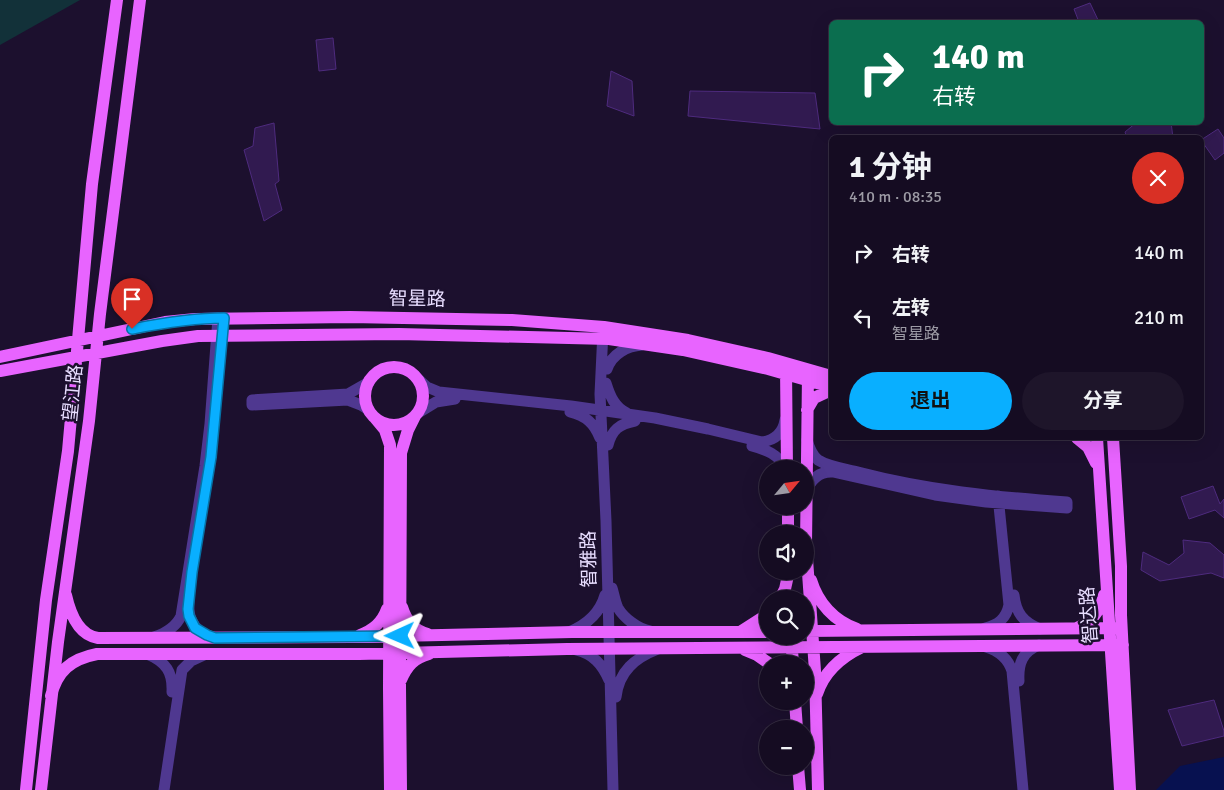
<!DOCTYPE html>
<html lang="zh">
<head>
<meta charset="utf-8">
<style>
	:root { --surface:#150c22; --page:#1e152a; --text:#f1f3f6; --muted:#9d9ba5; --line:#342c40; --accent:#09afff }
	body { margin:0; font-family:Signika,"Noto Sans SC",sans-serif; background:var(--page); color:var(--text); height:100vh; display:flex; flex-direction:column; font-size:19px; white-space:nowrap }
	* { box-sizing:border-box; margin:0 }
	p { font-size:16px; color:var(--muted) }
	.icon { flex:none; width:28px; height:28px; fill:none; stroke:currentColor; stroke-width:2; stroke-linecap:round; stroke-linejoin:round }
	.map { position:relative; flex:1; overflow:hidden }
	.sheet { position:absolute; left:829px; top:135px; width:375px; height:305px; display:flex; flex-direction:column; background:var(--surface); border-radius:8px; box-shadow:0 5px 20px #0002,0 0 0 1px var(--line) }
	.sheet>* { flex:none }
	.banner { position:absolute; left:829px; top:20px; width:375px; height:105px; border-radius:8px; box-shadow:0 5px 20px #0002,0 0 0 1px var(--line); background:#0b6e4f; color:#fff; overflow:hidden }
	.needle { width:32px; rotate:61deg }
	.buttons { position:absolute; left:759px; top:460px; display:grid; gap:10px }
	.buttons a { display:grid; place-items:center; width:55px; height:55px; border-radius:50%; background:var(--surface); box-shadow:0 5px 20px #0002,0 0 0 1px var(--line); font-size:25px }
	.pin { position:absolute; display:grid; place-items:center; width:42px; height:42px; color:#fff; margin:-51px -21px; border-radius:50% 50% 50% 0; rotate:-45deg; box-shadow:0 0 5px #0007 }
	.pin .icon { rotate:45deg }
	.me { position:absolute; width:55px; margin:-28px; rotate:269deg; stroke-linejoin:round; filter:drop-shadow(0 0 4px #0008) }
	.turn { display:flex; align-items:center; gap:18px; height:105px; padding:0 20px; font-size:22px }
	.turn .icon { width:65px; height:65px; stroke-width:2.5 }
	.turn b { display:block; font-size:35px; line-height:42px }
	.round { display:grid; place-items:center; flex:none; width:52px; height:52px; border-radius:26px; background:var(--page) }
	.headline { display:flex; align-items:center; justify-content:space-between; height:85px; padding:0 20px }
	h1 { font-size:30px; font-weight:700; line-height:38px }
	.primary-button { display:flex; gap:10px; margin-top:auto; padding:10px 20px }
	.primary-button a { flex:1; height:58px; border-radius:30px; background:var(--accent); color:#111; font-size:20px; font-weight:700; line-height:58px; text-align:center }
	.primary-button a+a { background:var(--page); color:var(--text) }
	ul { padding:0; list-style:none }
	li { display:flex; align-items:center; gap:15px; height:65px; padding:0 20px }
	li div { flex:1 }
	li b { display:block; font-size:19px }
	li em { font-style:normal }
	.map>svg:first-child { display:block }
	.green { fill:#123139 }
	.water { fill:#071150 }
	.building { fill:#311a50; stroke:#4e2b7e }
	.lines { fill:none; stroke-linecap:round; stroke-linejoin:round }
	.minor { stroke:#4f3890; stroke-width:11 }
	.major { stroke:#e864ff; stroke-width:12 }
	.route-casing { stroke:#0672a6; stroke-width:12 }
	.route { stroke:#09afff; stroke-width:9 }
	.labels { text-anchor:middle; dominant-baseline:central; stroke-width:5; stroke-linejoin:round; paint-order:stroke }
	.street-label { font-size:19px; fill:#e8ddff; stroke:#1c102e }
</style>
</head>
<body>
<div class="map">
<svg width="1224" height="790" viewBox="0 0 1224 790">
	<rect width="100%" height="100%" fill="#1c102e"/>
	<!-- green -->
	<path class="green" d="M0,0H80L0,45Z"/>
	<!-- water -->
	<path class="water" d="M1224,757V790H1156L1180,766Z"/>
	<!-- building -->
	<path class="building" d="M1090,3L1099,22H1079L1074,9Z
		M333,38L336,69L319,71L316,40Z
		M611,71L632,81L634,116L607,106Z
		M690,91L815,93L820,129L688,116Z
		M1137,122L1146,124L1171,122L1173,138H1127L1125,132Z
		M274,123L279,181L275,184L282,210L264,221L244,150L253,146L255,128Z
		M1218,129L1224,138V153L1215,160L1201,140Z
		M1213,486L1220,504L1224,499V518L1215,510L1189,519L1181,497Z
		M1183,540L1210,543L1224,555V578L1211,573L1160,581L1141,570L1143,552L1169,565L1184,553Z
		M1214,700L1224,731V736L1182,746L1168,710Z"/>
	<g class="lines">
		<!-- minor -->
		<path class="minor" d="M603,331L600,394L606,521L613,790
			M607,369C612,354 627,346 642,345
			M417,378L427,387L439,392L571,406L655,418L708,429L762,442C775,440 783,433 785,420
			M369,382L348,394L252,400V405L348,400L361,405L369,410
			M606,383C610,396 615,408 627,413
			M570,412C586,416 594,423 600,438
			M418,413L436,402L455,399
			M608,445C612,430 619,424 635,421
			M752,446C767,450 778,454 786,469
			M806,492C811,479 819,471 833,472L935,495L986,502L1067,508V502C996,497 927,490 858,472C846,469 829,467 818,460C812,455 809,447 807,440
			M612,588C614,594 615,602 618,608C624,618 638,629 650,631
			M1014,595C1016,613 1023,622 1040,629
			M189,601C187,620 195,632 213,637
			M985,628C998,625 1006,619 1009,605L998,496
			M569,632C586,625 600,613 605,595
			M154,637C166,633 176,627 181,616L205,466L210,424L218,318
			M986,647C999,651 1008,658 1012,671L1023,790
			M576,650C593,654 602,664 609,680
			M147,654C166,662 173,672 172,692
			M1019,681C1018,664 1022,652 1039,645
			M616,697C619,671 635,658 658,649
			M164,790L182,670L191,661L206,654"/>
		<!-- major -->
		<path class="major" d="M0,357L165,322L195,319L350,317L512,320L604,327L688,340L768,358L831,376
			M365 396a29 29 0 1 1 58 0a29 29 0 1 1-58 0Z
			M786,368L787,469
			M0,371L162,341L198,336L399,334L609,339L683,350L768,369L831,387
			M808,373L806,545L815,671L818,790
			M807,410L814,398L831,390
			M375,418L385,430L390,445L389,689L390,790
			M1077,438L1088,447L1096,463
			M1097,438L1120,790
			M1113,438L1121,566V615L1130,790
			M788,506V534
			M811,580C818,603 834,621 857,629
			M66,595C70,613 78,635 98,638L351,637L572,632H768
			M780,599L785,589L789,571
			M402,607C406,620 414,631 428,634
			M1077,628C1092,621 1100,612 1104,595
			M805,631L1117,628
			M740,632L768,614
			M360,635C373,630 382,623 387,609
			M791,636L793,664
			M745,650L757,655L770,664
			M401,680C407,666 414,658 429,654
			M817,694C824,672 841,657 862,647
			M51,696C57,671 71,659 97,654H359L567,649L1123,645
			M795,701L797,729
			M798,766L800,790
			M26,790L46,600L68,451L92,184L117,0
			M41,790L58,642L89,421L100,314L140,0
			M401,790L400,687L401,453L408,430L415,416"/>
	</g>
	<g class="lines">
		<!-- route casing -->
		<g class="route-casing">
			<path id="route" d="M132,329C163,323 193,318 224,318L211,457L192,572L188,609L189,616L195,628L207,635L215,638L400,636"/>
		</g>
		<!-- route -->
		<use href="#route" class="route"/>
	</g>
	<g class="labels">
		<!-- street labels -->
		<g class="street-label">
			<text transform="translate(417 299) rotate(1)">智星路</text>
			<text transform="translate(73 393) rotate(-84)">望江路</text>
			<text transform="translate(589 559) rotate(-91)">智雅路</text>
			<text transform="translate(1089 615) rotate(-94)">智达路</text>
		</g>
	</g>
</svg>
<div class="buttons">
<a><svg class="needle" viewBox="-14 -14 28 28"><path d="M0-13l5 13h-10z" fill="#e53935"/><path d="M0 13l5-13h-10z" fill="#9d9ba5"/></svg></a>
<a><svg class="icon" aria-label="sound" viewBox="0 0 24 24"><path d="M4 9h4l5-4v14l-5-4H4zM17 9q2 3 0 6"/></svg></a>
<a><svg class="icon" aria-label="search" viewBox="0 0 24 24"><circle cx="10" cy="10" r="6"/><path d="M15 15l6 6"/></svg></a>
<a>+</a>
<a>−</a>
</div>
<div class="pin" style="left:132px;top:329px;background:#d93025"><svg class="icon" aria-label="arrive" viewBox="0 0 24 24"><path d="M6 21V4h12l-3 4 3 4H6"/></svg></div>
<svg class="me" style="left:400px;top:636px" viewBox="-20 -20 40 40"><path d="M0-17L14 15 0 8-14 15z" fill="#09afff" stroke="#fff" stroke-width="4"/></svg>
<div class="banner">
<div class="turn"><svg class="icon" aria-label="right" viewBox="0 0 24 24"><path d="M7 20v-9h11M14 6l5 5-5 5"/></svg><div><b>140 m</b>右转</div></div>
</div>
<section class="sheet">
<div class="headline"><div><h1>1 分钟</h1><p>410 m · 08:35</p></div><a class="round" style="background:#d93025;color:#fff"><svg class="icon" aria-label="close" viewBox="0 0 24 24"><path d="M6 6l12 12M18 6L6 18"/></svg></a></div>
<ul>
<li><svg class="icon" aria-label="right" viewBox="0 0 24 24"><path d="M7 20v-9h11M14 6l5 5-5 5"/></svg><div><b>右转</b></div><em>140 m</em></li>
<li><svg class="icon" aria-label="left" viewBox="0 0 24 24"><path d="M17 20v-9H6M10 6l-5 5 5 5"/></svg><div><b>左转</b><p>智星路</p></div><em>210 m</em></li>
</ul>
<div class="primary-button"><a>退出</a><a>分享</a></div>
</section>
</div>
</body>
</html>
